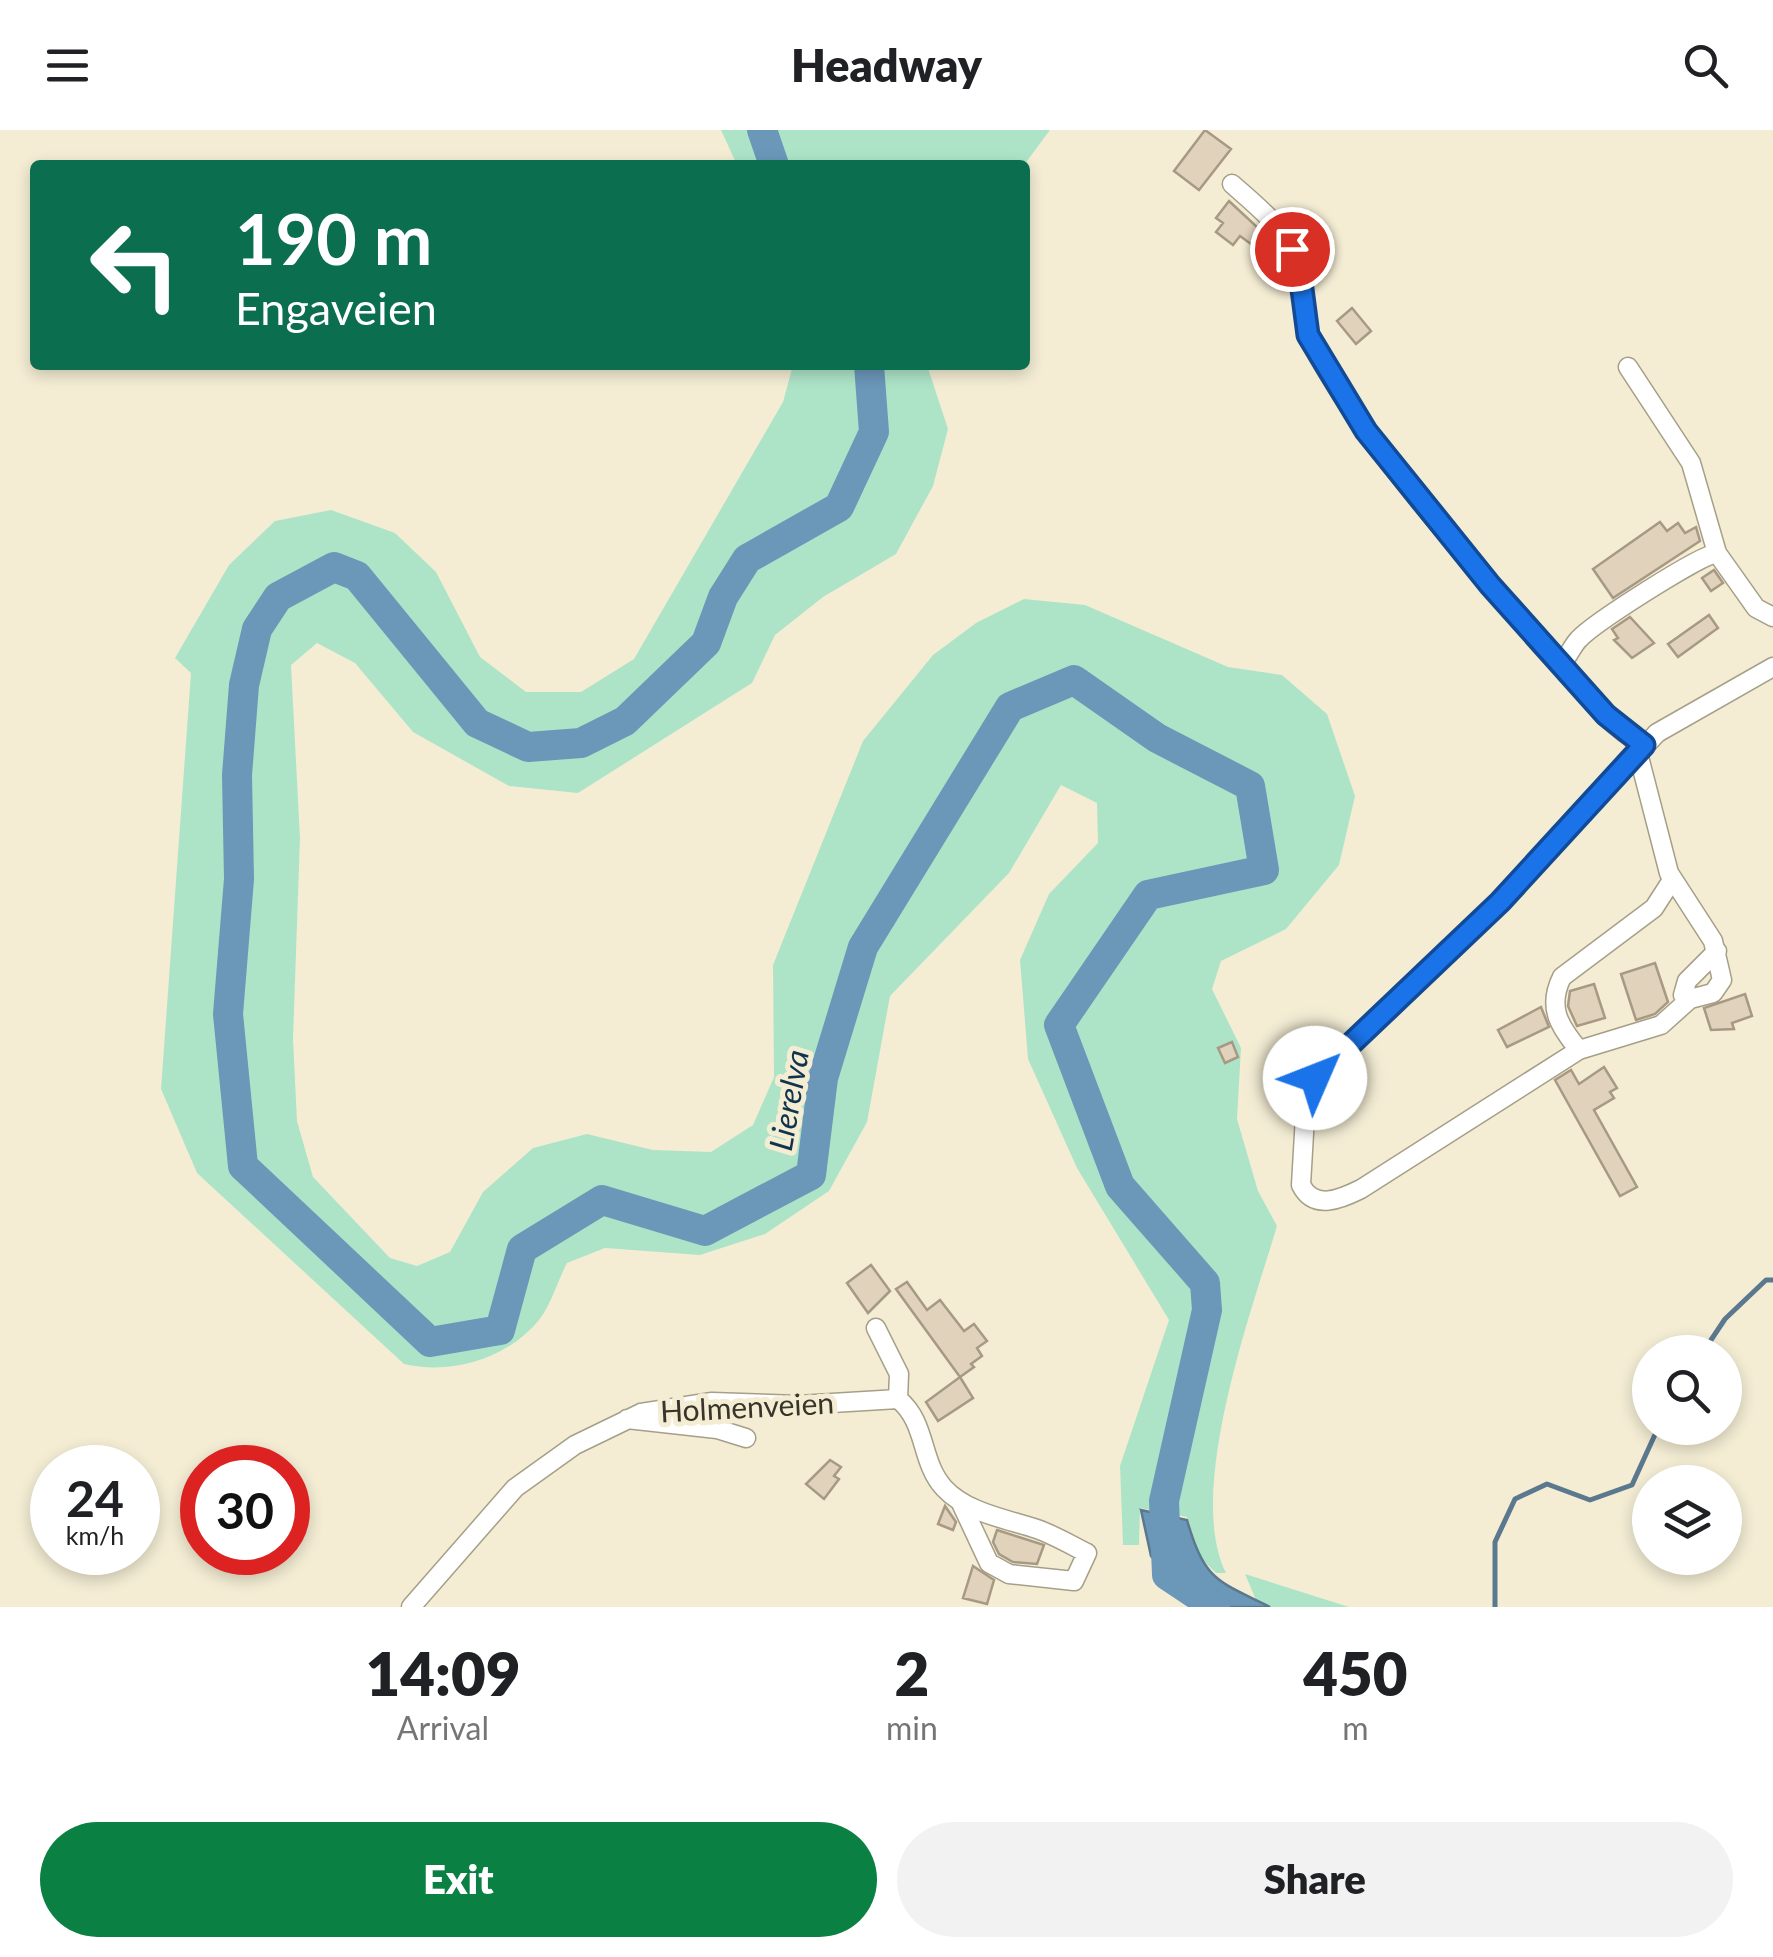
<!DOCTYPE html>
<html lang="en">
<head>
<meta charset="utf-8">
<style>
	:root { --surface:#fff; --page:#f2f2f2; --text:#202124; --muted:#757577; --accent:#0b8043 }
	body { margin:0; font-family:Lato,sans-serif; background:var(--page); color:var(--text); height:100vh; display:flex; flex-direction:column; font-size:38px; white-space:nowrap }
	* { box-sizing:border-box; margin:0 }
	p { font-size:32px; color:var(--muted) }
	.icon { flex:none; width:55px; height:55px; fill:none; stroke:currentColor; stroke-width:2; stroke-linecap:round; stroke-linejoin:round }
	.map { position:relative; height:1477px; overflow:hidden }
	.panel { display:flex; flex-direction:column; background:var(--surface); flex:1 }
	.panel>* { flex:none }
	.top-card { position:absolute; left:30px; top:30px; width:1000px; height:210px; border-radius:10px; box-shadow:0 5px 15px #0003; background:#0b6e4f; color:#fff; overflow:hidden }
	.tools { position:absolute; left:1632px; top:1205px; display:grid; gap:20px }
	.tools a { display:grid; place-items:center; width:110px; height:110px; border-radius:50%; background:var(--surface); box-shadow:0 5px 15px #0003; font-size:50px }
	.speed { position:absolute; left:30px; top:1315px; display:flex; gap:20px; font-size:50px; font-weight:700; text-align:center }
	.speed>* { display:grid; place-content:center; width:130px; height:130px; border-radius:50%; background:var(--surface); box-shadow:0 5px 15px #0003; line-height:1 }
	.speed small { font-size:25px; font-weight:400 }
	.speed .limit { border:15px solid #d22; background:#fff; color:#111 }
	.pin { position:absolute; display:grid; place-items:center; width:85px; height:85px; color:#fff; margin:-42px; border:5px solid #fff; border-radius:50%; box-shadow:0 2px 10px #0007 }
	.me { position:absolute; width:110px; margin:-55px; rotate:46deg; stroke-linejoin:round; filter:drop-shadow(0 0 8px #0008) }
	.turn { display:flex; align-items:center; gap:35px; height:210px; padding:0 40px; font-size:45px }
	.turn .icon { width:130px; height:130px; stroke-width:2.5 }
	.turn b { display:block; font-size:70px; line-height:85px }
	.eta { display:flex; justify-content:space-evenly; align-items:center; height:170px; text-align:center }
	.eta b { font-size:60px; font-weight:800; line-height:70px }
	.action { display:flex; gap:20px; margin-top:auto; padding:20px 40px }
	.action a { flex:1; height:115px; border-radius:60px; background:var(--accent); color:#fff; font-size:40px; font-weight:800; line-height:115px; text-align:center }
	.action a+a { background:var(--page); color:var(--text) }
	header { display:flex; justify-content:space-between; align-items:center; height:130px; padding:0 40px; background:var(--surface); font-size:45px; font-weight:800 }
	.map>svg:first-child { display:block }
	.green { fill:#ade4c8 }
	.water { fill:#6b97b9; stroke:#5b798e; stroke-width:2.5 }
	.lines { fill:none; stroke-linecap:round; stroke-linejoin:round }
	.stream { stroke:#5b798e; stroke-width:5 }
	.river { stroke:#6b97b9; stroke-width:30 }
	.building { fill:#e1d2bc; stroke:#a79984; stroke-width:2.5 }
	.minor-casing { stroke:#a69f88; stroke-width:21 }
	.minor { stroke:#fff; stroke-width:18 }
	.route-casing { stroke:#114b97; stroke-width:25 }
	.route { stroke:#1a73e8; stroke-width:18 }
	.labels { text-anchor:middle; dominant-baseline:central; stroke-width:10; stroke-linejoin:round; paint-order:stroke }
	.street-label { font-size:30px; fill:#37342a; stroke:#f4edd4 }
	.water-label { font-size:32px; font-style:italic; fill:#10344c; stroke:#f4edd4 }
</style>
</head>
<body>
<header><svg class="icon" aria-label="menu" viewBox="0 0 24 24"><path d="M4 6h16M4 12h16M4 18h16"/></svg>Headway<svg class="icon" aria-label="search" viewBox="0 0 24 24"><circle cx="10" cy="10" r="6"/><path d="M15 15l6 6"/></svg></header>
<div class="map">
<svg width="1773" height="1477" viewBox="0 0 1773 1477">
	<rect width="100%" height="100%" fill="#f4edd4"/>
	<!-- green -->
	<path class="green" d="M721,0H1050L1024,35H737Z
		M793,235H927L948,299L933,356L896,424L823,467L775,505L752,553L578,663L509,656L413,602L355,533L317,513L291,535L300,708L293,909L297,991L313,1047L390,1128L417,1136L450,1122L483,1062L533,1018L587,1004L653,1020L711,1022L753,995L774,947L773,835L863,611L933,525L976,493L1024,469L1085,475L1228,537L1282,545L1327,584L1355,666L1339,735L1286,799L1221,831L1212,859L1241,918L1237,989L1258,1061L1277,1096C1252,1180 1185,1362 1226,1443H1216L1201,1428L1187,1387L1140,1378L1139,1415H1123L1120,1336L1169,1190L1077,1038L1028,929L1020,830L1049,764L1098,713L1097,673L1061,655L1009,743L890,866L867,992L829,1061L765,1104L700,1125L605,1118L567,1133C558,1150 551,1175 539,1190C507,1229 452,1245 404,1234L197,1043L161,959L191,543L175,528L229,435L275,391L331,380L395,403L436,442L480,527L526,562H581L634,529L783,272Z
		M1245,1444L1349,1477H1259Z"/>
	<!-- water -->
	<path class="water" d="M1141,1380L1187,1390C1205,1451 1216,1450 1270,1477H1192L1151,1426Z"/>
	<g class="lines">
		<!-- stream -->
		<path class="stream" d="M1703,1222L1725,1189L1766,1150H1773
			M1495,1477V1412L1515,1369L1547,1354L1590,1370L1632,1355L1658,1298"/>
		<!-- river -->
		<path class="river" d="M762,0L774,35
			M869,235L874,302L839,377L747,429L723,467L706,513L625,591L581,613L528,617L477,593L357,446L334,437L278,467L257,499L244,555L237,645L239,749L228,884L243,1036L430,1212L500,1200L522,1119L602,1070L705,1101L811,1045L823,948L863,817L1010,577L1074,550L1157,608L1250,656L1264,740L1148,765L1059,895L1120,1056L1205,1153L1207,1180L1164,1371L1167,1445L1215,1477"/>
	</g>
	<!-- building -->
	<path class="building" d="M1205,0L1231,19L1199,60L1174,41Z
		M1229,71L1271,110L1262,122L1240,106L1233,115L1216,102L1223,93L1216,88Z
		M1352,178L1371,201L1356,214L1337,191Z
		M1660,392L1667,401L1678,393L1685,403L1696,397L1700,411L1613,468L1593,439Z
		M1714,440L1723,453L1711,461L1702,448Z
		M1709,485L1718,498L1678,527L1668,514Z
		M1630,487L1654,513L1632,528L1614,510L1618,508L1612,499Z
		M1655,833L1668,872L1655,884L1636,890L1621,844Z
		M1594,854L1605,888L1577,896L1568,876L1570,861Z
		M1745,864L1752,886L1732,893L1734,899L1711,900L1704,878Z
		M1541,877L1549,897L1507,917L1498,900Z
		M1232,912L1238,927L1225,933L1218,918Z
		M1604,937L1617,958L1610,962L1614,968L1594,980L1637,1057L1620,1066L1555,950L1571,940L1579,954Z
		M871,1135L890,1161L868,1183L847,1153Z
		M907,1152L927,1180L940,1170L964,1201L974,1194L987,1211L977,1218L982,1226L971,1234L974,1237L960,1247L896,1159Z
		M960,1247L973,1268L938,1291L926,1272Z
		M830,1330L841,1337L834,1346L839,1349L824,1369L806,1354Z
		M945,1376L956,1392L953,1400L938,1394Z
		M997,1400L1044,1415L1037,1434L1013,1432L999,1424L993,1412Z
		M973,1436L994,1450L987,1474L963,1468Z"/>
	<g class="lines">
		<!-- minor casing -->
		<g class="minor-casing">
			<path id="minor" d="M1232,54C1259,78 1294,104 1300,143C1304,173 1302,197 1317,224C1377,330 1462,422 1543,512C1575,547 1601,593 1644,615
				M1628,237L1691,333L1717,423L1756,478L1773,487
				M1561,534C1569,526 1572,516 1579,509C1594,493 1698,426 1717,423
				M1638,623L1669,743L1713,811L1722,850L1713,863L1690,869L1661,895L1579,920C1559,896 1547,877 1562,847L1654,778L1672,750
				M1690,869L1683,865L1687,851L1717,821
				M1579,920L1361,1059C1341,1069 1314,1081 1301,1055L1306,969L1321,941L1500,772L1657,603L1773,537
				M876,1198L899,1244L898,1269
				M627,1289L717,1299L746,1308
				M411,1477L515,1358L575,1315L641,1283L712,1272L799,1275L898,1269C927,1292 920,1332 944,1358C967,1383 1007,1389 1037,1399C1054,1405 1071,1415 1087,1423L1074,1451L1009,1444L989,1433L960,1371"/>
		</g>
		<!-- minor -->
		<use href="#minor" class="minor"/>
	</g>
	<g class="lines">
		<!-- route casing -->
		<g class="route-casing">
			<path id="route" d="M1292,119L1300,144L1308,205L1366,301L1490,455L1606,585L1644,615L1500,772L1315,948"/>
		</g>
		<!-- route -->
		<use href="#route" class="route"/>
	</g>
	<g class="labels">
		<!-- street labels -->
		<g class="street-label">
			<text transform="translate(747 1276) rotate(-3)">Holmenveien</text>
		</g>
		<!-- water labels -->
		<g class="water-label">
			<text transform="translate(788 970) rotate(-80)">Lierelva</text>
		</g>
	</g>
</svg>
<div class="tools">
<a><svg class="icon" aria-label="search" viewBox="0 0 24 24"><circle cx="10" cy="10" r="6"/><path d="M15 15l6 6"/></svg></a>
<a><svg class="icon" aria-label="layers" viewBox="0 0 24 24"><path d="M12 4l9 5-9 5-9-5zM3 14l9 5 9-5"/></svg></a>
</div>
<div class="speed"><div>24<small>km/h</small></div><div class="limit">30</div></div>
<div class="pin" style="left:1292px;top:119px;background:#d93025"><svg class="icon" aria-label="arrive" viewBox="0 0 24 24"><path d="M6 21V4h12l-3 4 3 4H6"/></svg></div>
<svg class="me" style="left:1315px;top:948px" viewBox="-20 -20 40 40"><circle r="19" fill="#fff"/><path d="M0-13L10 11 0 6-10 11z" fill="#1a73e8"/></svg>
<div class="top-card">
<div class="turn"><svg class="icon" aria-label="left" viewBox="0 0 24 24"><path d="M17 20v-9H6M10 6l-5 5 5 5"/></svg><div><b>190 m</b>Engaveien</div></div>
</div>
</div>
<section class="panel">
<div class="eta">
<div><b>14:09</b><p>Arrival</p></div>
<div><b>2</b><p>min</p></div>
<div><b>450</b><p>m</p></div>
</div>
<div class="action"><a>Exit</a><a>Share</a></div>
</section>
</body>
</html>
